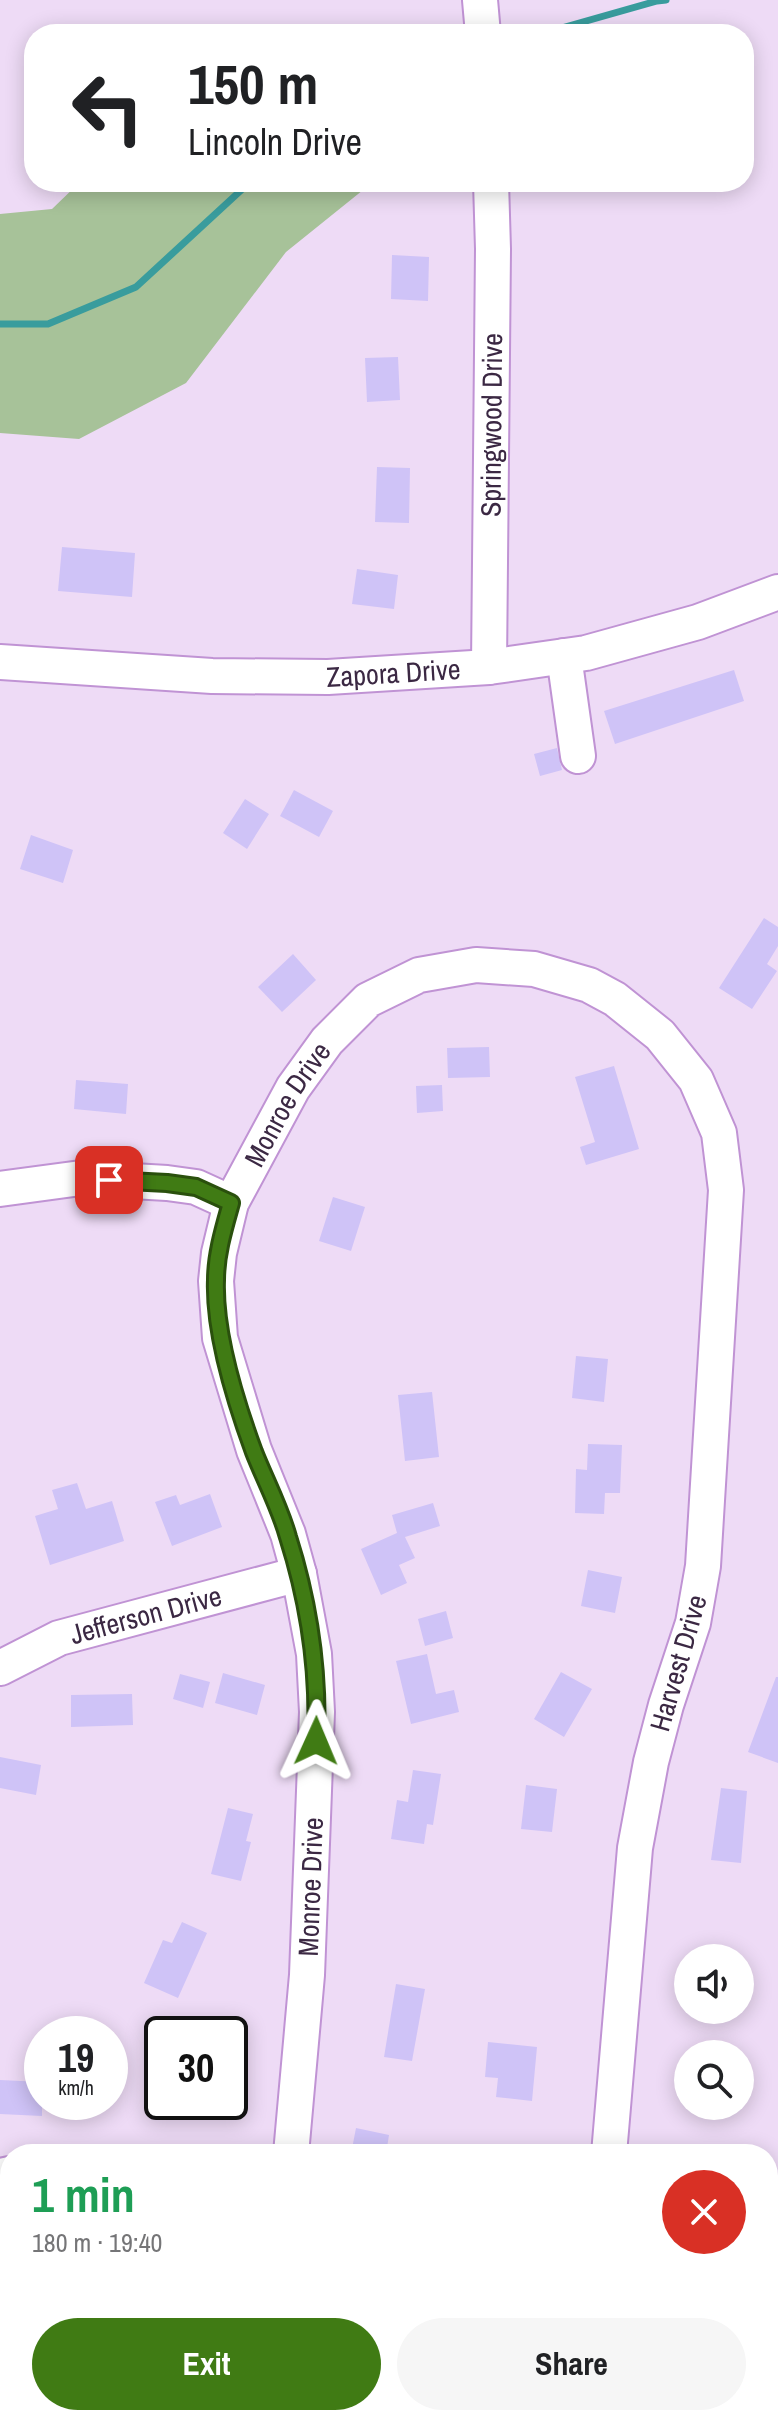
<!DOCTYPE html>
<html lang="en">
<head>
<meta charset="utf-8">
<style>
	:root { --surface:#fff; --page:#f6f6f6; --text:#202124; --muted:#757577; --accent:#407b14 }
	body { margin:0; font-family:"Archivo Narrow",sans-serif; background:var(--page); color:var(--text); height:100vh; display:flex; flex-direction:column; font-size:30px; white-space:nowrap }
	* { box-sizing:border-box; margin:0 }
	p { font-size:26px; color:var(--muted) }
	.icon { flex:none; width:44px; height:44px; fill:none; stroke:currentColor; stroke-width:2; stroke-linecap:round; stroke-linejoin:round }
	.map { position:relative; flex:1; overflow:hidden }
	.side { position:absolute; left:0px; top:2144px; width:778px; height:282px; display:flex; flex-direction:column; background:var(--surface); border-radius:32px 32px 0 0; box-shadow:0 4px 20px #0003 }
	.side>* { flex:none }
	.hud { position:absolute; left:24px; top:24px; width:730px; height:168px; border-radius:32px; box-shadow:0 4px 20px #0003; background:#fff; color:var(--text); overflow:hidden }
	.tools { position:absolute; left:674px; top:1944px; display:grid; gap:16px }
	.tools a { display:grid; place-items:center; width:80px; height:80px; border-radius:50%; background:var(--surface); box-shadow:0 4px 20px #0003; font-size:40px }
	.speed { position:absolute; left:24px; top:2016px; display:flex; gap:16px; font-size:40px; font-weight:700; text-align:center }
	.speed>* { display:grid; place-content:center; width:104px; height:104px; border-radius:50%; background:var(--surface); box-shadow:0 4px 20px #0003; line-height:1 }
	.speed small { font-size:20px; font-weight:400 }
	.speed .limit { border:4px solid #111; border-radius:12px; background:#fff; color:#111 }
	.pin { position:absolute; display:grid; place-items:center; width:68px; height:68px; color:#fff; margin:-34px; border-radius:16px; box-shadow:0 4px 12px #0006 }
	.me { position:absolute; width:88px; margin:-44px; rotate:1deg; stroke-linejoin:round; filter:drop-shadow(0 0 6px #0008) }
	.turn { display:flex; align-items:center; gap:28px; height:168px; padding:0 32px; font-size:36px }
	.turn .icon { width:104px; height:104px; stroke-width:2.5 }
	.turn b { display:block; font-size:56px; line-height:68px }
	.round { display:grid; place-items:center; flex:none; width:84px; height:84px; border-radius:42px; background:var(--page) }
	.overview { display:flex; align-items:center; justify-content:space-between; height:136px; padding:0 32px }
	h1 { font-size:48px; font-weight:800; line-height:60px; color:#1e9e55 }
	.button { display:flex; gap:16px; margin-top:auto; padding:16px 32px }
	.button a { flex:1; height:92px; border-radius:48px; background:var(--accent); color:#fff; font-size:32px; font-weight:800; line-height:92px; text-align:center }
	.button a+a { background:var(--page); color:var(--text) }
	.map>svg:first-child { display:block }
	.green { fill:#a7c299 }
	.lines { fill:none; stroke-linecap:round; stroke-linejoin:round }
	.stream { stroke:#399c9d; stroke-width:7 }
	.building { fill:#cfc3f7 }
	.minor-casing { stroke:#c093d4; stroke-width:38 }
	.minor { stroke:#fff; stroke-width:34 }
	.route-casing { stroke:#2a500d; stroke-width:20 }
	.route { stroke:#407b14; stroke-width:14 }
	.labels { text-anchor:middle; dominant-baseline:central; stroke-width:6; stroke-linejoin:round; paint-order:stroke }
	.street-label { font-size:28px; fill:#3b2843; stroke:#fff }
</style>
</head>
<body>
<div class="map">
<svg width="778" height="2425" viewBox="0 0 778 2425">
	<rect width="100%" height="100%" fill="#eedbf6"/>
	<!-- green -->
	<path class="green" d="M80,182H373L286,252L186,383L79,439L0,433V214L52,209Z"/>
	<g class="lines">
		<!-- stream -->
		<path class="stream" d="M551,31L657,1L666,0
			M0,324H48L136,287L250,182"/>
	</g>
	<!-- building -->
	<path class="building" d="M392,255L429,257L428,301L391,299Z
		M398,357L400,400L367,402L365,358Z
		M377,467L410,468L409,523L375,522Z
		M62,547L135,553L132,597L58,591Z
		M357,569L398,575L394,609L352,604Z
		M734,670L744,701L615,744L604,711Z
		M557,748L562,770L540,776L534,754Z
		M294,790L333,811L319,837L280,816Z
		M245,799L269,814L247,849L223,833Z
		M31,835L73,850L63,883L20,869Z
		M764,918L778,927V946L767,964L777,971L752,1009L719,988Z
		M293,954L316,980L282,1012L258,987Z
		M489,1047L490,1077L448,1078L447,1048Z
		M614,1066L639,1149L586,1165L580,1147L595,1142L575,1077Z
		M76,1080L128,1084L126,1114L74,1109Z
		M442,1085L443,1111L417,1113L416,1086Z
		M333,1197L365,1207L351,1251L319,1241Z
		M576,1356L608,1359L604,1402L572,1398Z
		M432,1392L439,1457L405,1461L398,1395Z
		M588,1444L622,1445L620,1493H605L604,1514L575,1513L576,1469L587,1470Z
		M77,1483L86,1509L112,1501L124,1541L50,1565L35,1516L58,1509L52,1490Z
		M210,1494L222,1527L172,1546L155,1502L176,1495L180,1505Z
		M433,1503L440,1526L405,1537L415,1558L399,1565L407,1583L381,1595L361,1549L397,1533L392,1515Z
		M588,1570L622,1577L615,1613L581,1606Z
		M446,1611L453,1638L425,1646L418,1619Z
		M427,1654L436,1694L454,1690L459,1712L411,1724L396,1661Z
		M561,1672L592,1689L564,1737L534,1719Z
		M223,1673L265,1685L257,1715L215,1703Z
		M180,1674L210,1682L203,1708L173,1699Z
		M776,1677H778V1763L748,1752Z
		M132,1694L133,1725L71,1727V1695Z
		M0,1757L41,1765L36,1795L0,1788Z
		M413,1770L441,1774L433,1825L427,1824L424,1844L391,1839L397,1800L408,1802Z
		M526,1785L557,1789L552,1832L521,1829Z
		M721,1788L747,1791L741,1863L711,1860Z
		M228,1808L253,1814L246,1841L251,1842L241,1881L211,1874Z
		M182,1922L207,1933L178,1998L144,1983L163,1940L172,1943Z
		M396,1984L425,1989L412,2061L384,2057Z
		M488,2042L537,2047L532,2101L496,2097L498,2078L485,2077Z
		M0,2080L42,2082V2116L0,2114Z
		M356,2128L389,2135L386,2154H351Z"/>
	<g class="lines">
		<!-- minor casing -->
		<g class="minor-casing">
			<g id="minor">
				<path d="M480,0L483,34"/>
				<path d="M564,656L578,756"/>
				<path id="s1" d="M0,662L212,676L328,677L489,667L586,653L698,622L778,592"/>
				<path id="s2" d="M489,667L493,249L491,182"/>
				<path d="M0,1189L81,1178L167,1183L196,1187L231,1203"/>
				<path id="s3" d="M0,1668L59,1638L299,1574"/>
				<path id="s4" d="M291,2154L307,1975L317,1712L314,1654L299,1574L288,1534L254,1450L220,1338L216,1281L219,1253L231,1203L293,1088L327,1041L368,1000L419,975L476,965L534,969L589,985L615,999L660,1035L696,1080L719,1133L726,1190L703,1566L693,1623L666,1705L651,1762L635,1848L609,2154"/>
				<path d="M0,2176L10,2174"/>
				<path d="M267,2425L268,2416"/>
				<path d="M588,2425L589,2416"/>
			</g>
		</g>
		<!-- minor -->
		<use href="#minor" class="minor"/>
	</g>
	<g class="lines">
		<!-- route casing -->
		<g class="route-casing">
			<path id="route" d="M109,1180L167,1183L196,1187L231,1203C224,1228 216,1254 216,1280C214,1332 236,1403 254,1452C265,1480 280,1508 288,1537C309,1603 319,1672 316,1741"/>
		</g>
		<!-- route -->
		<use href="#route" class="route"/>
	</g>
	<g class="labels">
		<!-- street labels -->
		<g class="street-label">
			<text stroke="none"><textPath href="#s2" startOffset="242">Springwood Drive</textPath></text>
			<text stroke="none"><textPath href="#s1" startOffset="394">Zapora Drive</textPath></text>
			<text stroke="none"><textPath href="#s4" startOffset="1082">Monroe Drive</textPath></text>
			<text stroke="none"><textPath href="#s3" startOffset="156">Jefferson Drive</textPath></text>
			<text transform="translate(678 1663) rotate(-74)">Harvest Drive</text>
			<text stroke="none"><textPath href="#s4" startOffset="268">Monroe Drive</textPath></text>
		</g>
	</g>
</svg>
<div class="tools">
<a><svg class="icon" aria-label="sound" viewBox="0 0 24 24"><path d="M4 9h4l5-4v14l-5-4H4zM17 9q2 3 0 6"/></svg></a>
<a><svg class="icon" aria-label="search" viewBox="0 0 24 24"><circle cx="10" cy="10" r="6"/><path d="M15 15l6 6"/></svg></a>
</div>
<div class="speed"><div>19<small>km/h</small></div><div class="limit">30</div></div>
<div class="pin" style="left:109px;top:1180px;background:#d93025"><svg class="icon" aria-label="arrive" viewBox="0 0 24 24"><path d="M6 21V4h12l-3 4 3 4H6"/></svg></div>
<svg class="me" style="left:316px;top:1741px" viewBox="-20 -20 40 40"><path d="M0-17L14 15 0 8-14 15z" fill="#407b14" stroke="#fff" stroke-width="4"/></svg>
<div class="hud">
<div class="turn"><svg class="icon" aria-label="left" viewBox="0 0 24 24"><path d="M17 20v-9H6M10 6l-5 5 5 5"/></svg><div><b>150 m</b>Lincoln Drive</div></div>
</div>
<section class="side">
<div class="overview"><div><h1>1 min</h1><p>180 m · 19:40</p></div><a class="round" style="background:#d93025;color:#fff"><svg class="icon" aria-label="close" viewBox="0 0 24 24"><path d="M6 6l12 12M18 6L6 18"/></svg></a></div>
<div class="button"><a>Exit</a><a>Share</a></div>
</section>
</div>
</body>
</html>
